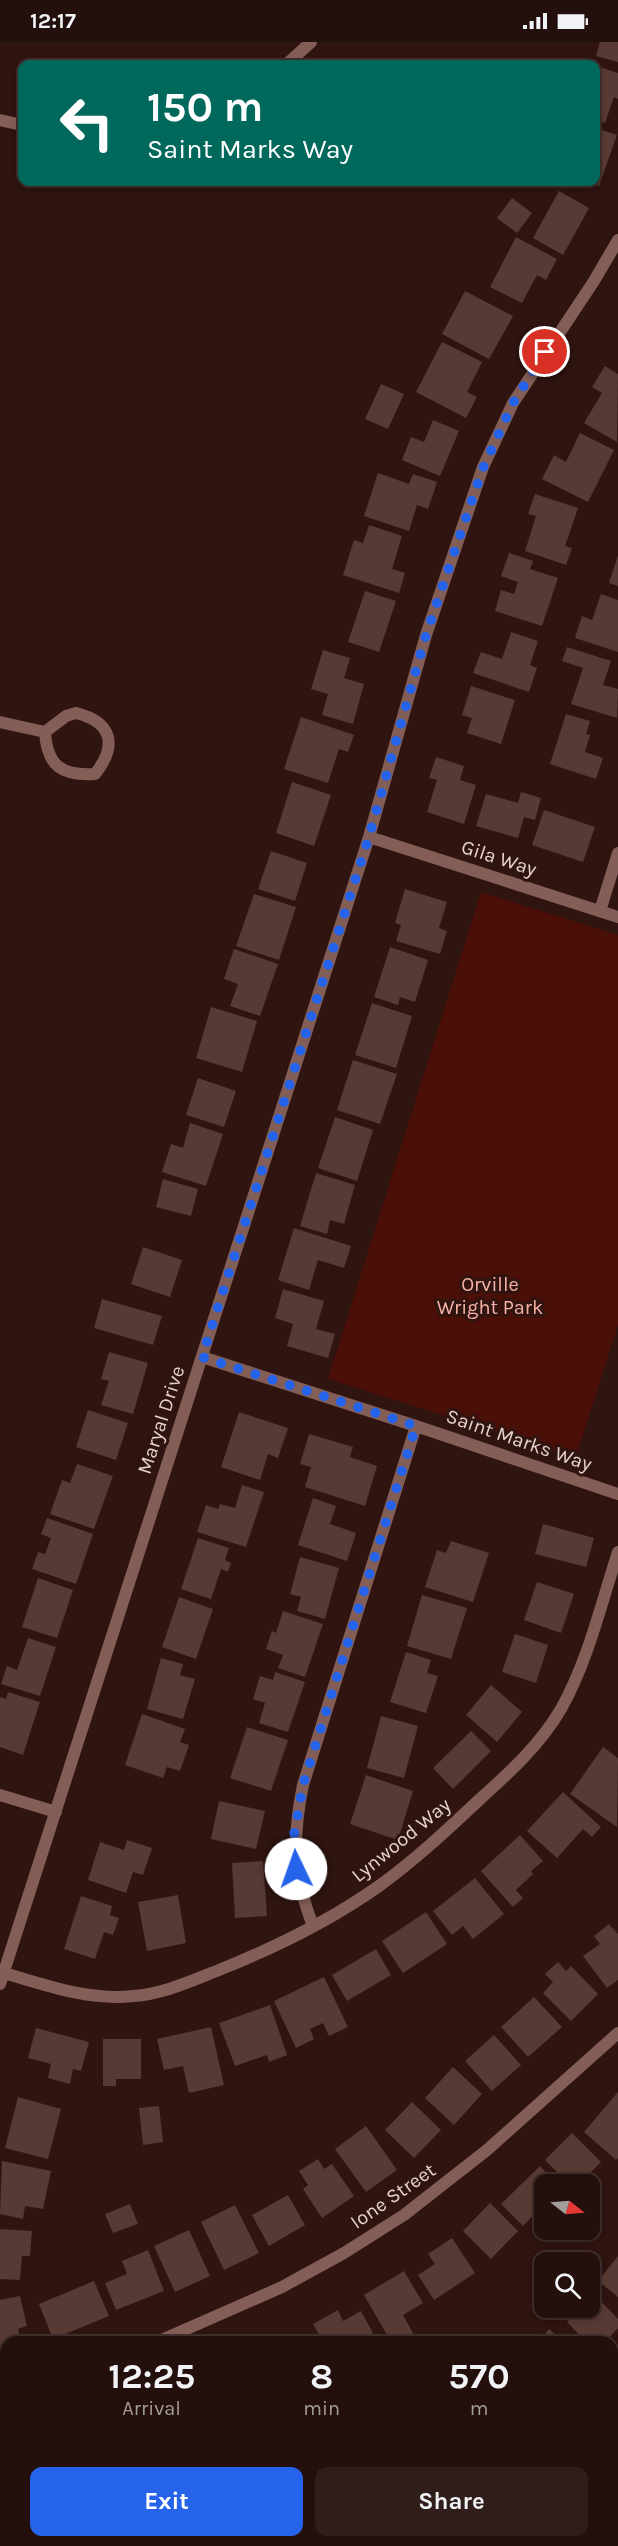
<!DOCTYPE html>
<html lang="en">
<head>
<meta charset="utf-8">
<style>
	:root { --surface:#230f0c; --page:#2f1d1a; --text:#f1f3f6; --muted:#a39c9d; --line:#402f2d; --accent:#2563eb }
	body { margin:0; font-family:Karla,sans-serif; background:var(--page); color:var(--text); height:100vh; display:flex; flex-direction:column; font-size:22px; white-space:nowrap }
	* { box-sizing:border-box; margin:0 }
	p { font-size:20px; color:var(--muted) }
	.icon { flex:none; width:33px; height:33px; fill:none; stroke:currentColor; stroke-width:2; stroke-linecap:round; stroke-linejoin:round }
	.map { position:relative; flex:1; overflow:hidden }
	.drawer { position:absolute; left:0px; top:2294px; width:618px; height:212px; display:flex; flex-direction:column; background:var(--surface); border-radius:18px 18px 0 0; box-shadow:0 3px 9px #0003,0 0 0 2px var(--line) }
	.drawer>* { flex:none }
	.guide { position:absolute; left:18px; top:18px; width:582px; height:126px; border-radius:12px; box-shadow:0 3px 9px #0003,0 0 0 2px var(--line); background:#00695c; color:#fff; overflow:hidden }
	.needle { width:39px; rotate:107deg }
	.tools { position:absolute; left:534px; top:2132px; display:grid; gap:12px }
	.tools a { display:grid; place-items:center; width:66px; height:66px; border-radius:12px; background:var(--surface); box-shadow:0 3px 9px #0003,0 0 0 2px var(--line); font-size:30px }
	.pin { position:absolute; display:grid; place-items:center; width:51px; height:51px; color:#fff; margin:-26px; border:3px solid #fff; border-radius:50%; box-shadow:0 2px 6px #0007 }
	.me { position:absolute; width:66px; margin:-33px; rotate:357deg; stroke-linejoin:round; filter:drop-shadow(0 0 4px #0008) }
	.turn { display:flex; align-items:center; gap:21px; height:126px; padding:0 30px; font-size:27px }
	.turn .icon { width:78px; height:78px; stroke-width:2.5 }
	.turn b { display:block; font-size:42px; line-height:51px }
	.eta { display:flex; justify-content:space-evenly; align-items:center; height:102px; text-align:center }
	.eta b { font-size:36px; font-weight:700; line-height:42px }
	.cta { display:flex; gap:12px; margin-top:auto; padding:12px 30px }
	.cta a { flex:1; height:69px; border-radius:12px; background:var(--accent); color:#fff; font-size:24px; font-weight:700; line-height:69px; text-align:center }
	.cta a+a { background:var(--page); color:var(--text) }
	.status { display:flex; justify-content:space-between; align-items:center; height:42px; padding:0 30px; background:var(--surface); direction:ltr }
	.status svg { height:16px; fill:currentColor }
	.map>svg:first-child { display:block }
	.green { fill:#4a0f07 }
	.building { fill:#583a34 }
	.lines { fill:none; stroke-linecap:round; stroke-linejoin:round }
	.street { stroke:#835e57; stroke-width:12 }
	.route { stroke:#2563eb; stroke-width:10; stroke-dasharray:0 18 }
	.labels { text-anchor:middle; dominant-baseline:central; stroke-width:6; stroke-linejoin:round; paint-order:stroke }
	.street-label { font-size:20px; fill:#e5d1cd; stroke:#2f1410 }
	.park-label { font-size:20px; fill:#f6b1a4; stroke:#2f1410 }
</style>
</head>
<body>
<div class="status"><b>12:17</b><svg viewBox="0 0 49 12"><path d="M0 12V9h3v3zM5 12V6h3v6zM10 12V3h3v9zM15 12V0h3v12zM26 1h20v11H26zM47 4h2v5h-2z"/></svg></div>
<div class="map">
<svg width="618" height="2504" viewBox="0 0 618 2504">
	<rect width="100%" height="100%" fill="#2f1410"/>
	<!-- green -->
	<path class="green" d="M481,850L618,893V1283L576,1415L328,1337Z"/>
	<!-- building -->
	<path class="building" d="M600,0H618V20L596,14Z
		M596,24L618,31V57L614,55L605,81L596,78Z
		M596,86L617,93L599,144L588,140H596Z
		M559,149L589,166L563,213L533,196Z
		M512,156L532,171L517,191L497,176Z
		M516,195L557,217L546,238L537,233L522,261L490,245Z
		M465,249L513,274L489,317L442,292Z
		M442,300L482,320L467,350L477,355L466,376L416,350Z
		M605,324L618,332L617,400L584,381L602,351L592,345Z
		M381,342L404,352L388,387L365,377Z
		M433,378L459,389L440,434L402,418L411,395L424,400Z
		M580,391L614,408L588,460L542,437L554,413L566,420Z
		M378,431L409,442L413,432L437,440L428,467L417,463L409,489L364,474Z
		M535,452L578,466L565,504L572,506L566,523L525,509L536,474L528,472Z
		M369,483L402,494L392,527L405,531L399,551L343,533L354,498L363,501Z
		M509,511L533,519L530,527L558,536L542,584L495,569L501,548L514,552L518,540L501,534Z
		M618,513V544L609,541Z
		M365,549L396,559L379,610L348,600Z
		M601,552L618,558V610L575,596L582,574L592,578Z
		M511,590L538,599L530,623L537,626L529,650L473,631L481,610L502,617Z
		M567,605L611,619L603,643L618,647L617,676L571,662L583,626L562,619Z
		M323,608L350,616L344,636L364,642L353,682L322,673L328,652L311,647Z
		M471,644L515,658L501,702L467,691L472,676L462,673Z
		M566,672L590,679L586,692L590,693L585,710L603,716L596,737L550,722Z
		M301,675L354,693L348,710L339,707L328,741L284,727Z
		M436,715L464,724L460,738L476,743L464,782L427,770L437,738L429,736Z
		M292,740L331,753L314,804L276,791Z
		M521,750L541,756L535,778L524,775L518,796L476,784L486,752L518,761Z
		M544,768L595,785L583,820L532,803Z
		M271,809L307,821L295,859L258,847Z
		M405,847L447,860L439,886L447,889L440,912L396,899L401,883L395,881Z
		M254,852L296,865L279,918L236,904Z
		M390,905L428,918L415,960L400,955L398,963L374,955Z
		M234,907L278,922L260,974L230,964L238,942L224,937Z
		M372,961L412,974L396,1026L355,1013Z
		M211,965L257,979L242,1030L196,1016Z
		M353,1018L397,1032L380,1082L337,1068Z
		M198,1036L236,1049L224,1085L186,1073Z
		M335,1075L373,1088L357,1139L318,1126Z
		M190,1081L223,1092L206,1144L162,1130L171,1102L183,1106Z
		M316,1131L355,1143L344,1182L330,1178L327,1192L300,1184Z
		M163,1137L198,1147L191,1174L156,1165Z
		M294,1186L351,1204L344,1226L318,1218L309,1248L278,1238Z
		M143,1205L182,1218L170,1255L131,1242Z
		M283,1247L324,1259L316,1287L335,1292L328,1316L287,1304L293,1282L275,1276Z
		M102,1257L162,1274L153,1303L94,1286Z
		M109,1310L148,1321L133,1372L101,1363L109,1339L101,1337Z
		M88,1368L128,1381L116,1418L76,1405Z
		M239,1370L288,1386L278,1416L268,1412L260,1438L221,1425Z
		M309,1392L353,1405L350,1415L377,1424L365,1464L305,1445L311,1425L300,1422Z
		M77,1422L113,1434L94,1487L50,1472L62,1438L70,1441Z
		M242,1443L264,1450L246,1505L197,1490L206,1463L218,1467L220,1462L235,1466Z
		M313,1456L336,1464L330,1482L356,1491L347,1519L298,1503Z
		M47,1476L93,1492L76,1542L32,1527L38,1510L45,1512L51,1496L41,1492Z
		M543,1482L594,1496L586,1525L535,1512Z
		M198,1496L229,1506L225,1518L231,1521L228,1530L221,1527L211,1557L181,1547Z
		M451,1499L489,1511L473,1560L425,1545L437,1508L446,1511Z
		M300,1515L339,1526L325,1577L297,1569L301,1555L290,1552Z
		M38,1536L73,1548L57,1596L22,1585Z
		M537,1540L574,1552L561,1591L524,1578Z
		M422,1553L467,1566L451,1617L407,1604Z
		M179,1555L213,1567L196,1617L162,1605Z
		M283,1569L323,1582L305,1635L278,1626L283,1613L266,1607L272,1589L276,1591Z
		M515,1592L548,1603L536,1641L502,1630Z
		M28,1596L56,1605L40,1654L1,1642L7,1624L17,1628Z
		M406,1610L431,1618L427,1631L438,1634L426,1671L390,1660Z
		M161,1616L183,1622L180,1633L195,1637L183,1677L147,1667Z
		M275,1630L305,1640L288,1690L259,1681L265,1661L253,1657L260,1634L273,1638Z
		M491,1643L522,1670L497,1700L466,1673Z
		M8,1650L40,1660L23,1713L0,1705V1655L6,1657Z
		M142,1672L185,1687L180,1700L189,1703L180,1729L167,1725L163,1736L125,1723Z
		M381,1674L418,1684L404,1736L367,1726Z
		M247,1685L288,1698L271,1749L230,1736Z
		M471,1689L491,1709L453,1747L433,1726Z
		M603,1705L618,1716L617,1785L570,1752Z
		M366,1733L413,1749L398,1798L350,1782Z
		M563,1750L601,1785L592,1795L583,1787L557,1816L527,1789Z
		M219,1759L265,1769L256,1807L211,1797Z
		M520,1793L543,1819L531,1829L533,1832L516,1848L523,1856L513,1865L481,1829Z
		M127,1798L152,1806L143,1833L133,1830L126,1851L88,1838L100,1800L124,1808Z
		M263,1819L267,1874L235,1876L232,1821Z
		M475,1836L504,1872L473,1897L463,1884L452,1893L433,1869Z
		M178,1853L186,1901L147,1909L138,1860Z
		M81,1854L112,1864L110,1873L119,1876L113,1893L104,1890L95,1917L64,1907Z
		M426,1870L447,1902L403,1931L382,1899Z
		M609,1882L618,1892V1938L607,1946L583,1914L600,1902L594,1894Z
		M376,1907L391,1933L347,1959L332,1933Z
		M558,1920L566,1929L571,1924L598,1952L571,1979L543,1951L553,1940L545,1932Z
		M324,1935L348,1985L329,1994L323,1981L310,1987L314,1997L296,2006L274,1959Z
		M534,1955L562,1985L528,2015L501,1985Z
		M270,1963L287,2013L269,2020L267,2013L235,2024L219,1981Z
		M211,1985L224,2043L189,2051L183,2024L164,2028L157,1997Z
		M36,1986L89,2000L81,2029L73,2027L70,2042L48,2036L51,2022L28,2016Z
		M494,1993L521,2023L492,2049L465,2019Z
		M103,1997H141V2037H116V2044H103Z
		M453,2025L482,2052L454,2083L425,2056Z
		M618,2050V2116L616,2118L584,2090Z
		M18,2055L61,2067L48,2117L5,2106Z
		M412,2060L441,2088L414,2116L385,2088Z
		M159,2064L163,2100L143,2103L139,2066Z
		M366,2084L397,2128L366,2150L335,2107Z
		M572,2091L601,2120L590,2131L597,2138L590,2146V2142H569L545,2118Z
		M318,2117L324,2127L332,2122L354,2154L322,2176L303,2147L308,2143L299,2129Z
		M2,2119L51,2129L43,2167L25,2164L23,2177L0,2172Z
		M540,2124L557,2142H544V2162L523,2184L501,2162Z
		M288,2153L305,2183L269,2204L252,2173Z
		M490,2161L518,2189L491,2217L463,2189Z
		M130,2162L138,2182L113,2191L105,2172Z
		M235,2163L259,2211L224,2228L201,2180Z
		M0,2187L32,2189L30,2214H22L20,2238L0,2237Z
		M189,2188L210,2234L175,2250L154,2204Z
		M452,2196L475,2231L434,2258L418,2233L435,2222L428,2212Z
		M148,2208L164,2249L116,2268L105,2241L127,2232L122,2219Z
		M618,2214V2255L598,2239Z
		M404,2229L423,2261L403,2273L414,2293L402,2300H391L364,2253Z
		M94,2239L109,2274L53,2297L39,2262Z
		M595,2253L618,2277V2286L605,2300H586L567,2280L582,2265H590V2258Z
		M20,2254L27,2284L18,2287L21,2300H6V2311L0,2312V2258Z
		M338,2268L343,2279L361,2269L373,2291L358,2300H323L313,2282Z
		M549,2287L563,2300H538Z
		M618,2394V2420L612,2414V2400Z
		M34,2499H74L76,2504H36Z
		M484,2499H521L525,2504H478Z"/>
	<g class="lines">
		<!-- street -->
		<path class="street" d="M287,22L311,0
			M0,78L22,83
			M76,671C112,680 118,703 95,732C62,734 47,724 45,690L66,674Z
			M0,680L45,690
			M369,795L618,875
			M600,869L618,811
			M202,1315L416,1384L618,1452
			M0,1753L56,1770
			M313,1884C293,1832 292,1797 303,1743L416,1384
			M4,1931C45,1943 89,1959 133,1954C163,1952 191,1939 219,1928C274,1906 331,1878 379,1844C415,1818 447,1788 479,1758C509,1731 540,1703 561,1667C588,1619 601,1562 618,1510
			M0,1942L369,795L426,593L483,425L513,361L594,239L618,198
			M157,2300L282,2245L344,2211L404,2173L487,2108L618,1991
			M612,2344L618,2339
			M0,2365L6,2362
			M307,2499L312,2504
			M404,2504L409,2499"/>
	</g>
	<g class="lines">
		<!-- route -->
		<path class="route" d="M296,1827L294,1793L303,1743L416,1384L202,1315L369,795L426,593L483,426L513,361L545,310"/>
	</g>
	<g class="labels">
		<!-- street labels -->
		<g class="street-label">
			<text transform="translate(499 816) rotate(18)">Gila Way</text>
			<text transform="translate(161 1378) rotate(-72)">Maryal Drive</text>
			<text transform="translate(519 1398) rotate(19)">Saint Marks Way</text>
			<text transform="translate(401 1798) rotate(-39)">Lynwood Way</text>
			<text transform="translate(393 2154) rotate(-35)">Ione Street</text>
		</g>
		<!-- park labels -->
		<g class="park-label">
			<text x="490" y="1242">Orville<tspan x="490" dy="23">Wright Park</tspan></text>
		</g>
	</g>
</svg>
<div class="tools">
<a><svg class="needle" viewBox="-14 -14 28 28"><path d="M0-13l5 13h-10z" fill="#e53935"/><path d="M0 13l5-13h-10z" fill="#a39c9d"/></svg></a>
<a><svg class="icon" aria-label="search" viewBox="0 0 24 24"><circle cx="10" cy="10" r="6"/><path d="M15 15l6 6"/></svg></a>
</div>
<div class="pin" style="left:545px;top:310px;background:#d93025"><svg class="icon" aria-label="arrive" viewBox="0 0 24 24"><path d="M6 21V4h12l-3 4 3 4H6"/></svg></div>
<svg class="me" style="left:296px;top:1827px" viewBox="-20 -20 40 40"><circle r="19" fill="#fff"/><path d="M0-13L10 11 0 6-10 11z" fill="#2563eb"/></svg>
<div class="guide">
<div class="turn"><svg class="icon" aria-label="left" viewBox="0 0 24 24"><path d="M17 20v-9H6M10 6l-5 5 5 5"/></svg><div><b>150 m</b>Saint Marks Way</div></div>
</div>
<section class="drawer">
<div class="eta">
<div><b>12:25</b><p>Arrival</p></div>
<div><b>8</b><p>min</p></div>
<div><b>570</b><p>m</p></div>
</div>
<div class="cta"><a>Exit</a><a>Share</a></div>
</section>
</div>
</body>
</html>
